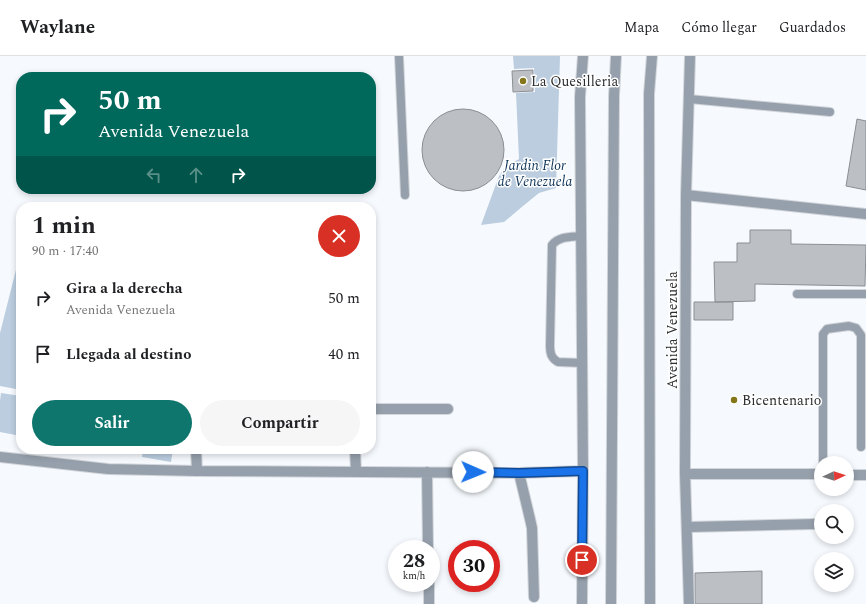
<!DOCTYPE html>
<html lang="es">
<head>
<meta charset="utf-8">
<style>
	:root { --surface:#fff; --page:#f6f6f6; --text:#202124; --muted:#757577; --line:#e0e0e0; --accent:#0f766e }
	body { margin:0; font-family:Spectral,serif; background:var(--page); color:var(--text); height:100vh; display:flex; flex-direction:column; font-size:15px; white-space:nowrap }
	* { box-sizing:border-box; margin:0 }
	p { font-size:13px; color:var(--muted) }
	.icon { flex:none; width:22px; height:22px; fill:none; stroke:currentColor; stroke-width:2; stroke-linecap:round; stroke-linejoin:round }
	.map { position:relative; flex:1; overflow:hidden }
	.side { position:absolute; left:16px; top:146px; width:360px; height:252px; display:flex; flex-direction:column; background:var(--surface); border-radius:16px; box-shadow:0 2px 6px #0003 }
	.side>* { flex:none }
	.hud { position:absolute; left:16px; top:16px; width:360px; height:122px; border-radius:16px; box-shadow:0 2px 6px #0003; background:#00695c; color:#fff; overflow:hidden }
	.needle { width:26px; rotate:87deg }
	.buttons { position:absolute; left:814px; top:400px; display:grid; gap:8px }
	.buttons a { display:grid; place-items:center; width:40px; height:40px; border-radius:50%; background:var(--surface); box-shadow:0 2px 6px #0003; font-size:20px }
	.speed { position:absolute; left:388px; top:484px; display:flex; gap:8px; font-size:20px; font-weight:700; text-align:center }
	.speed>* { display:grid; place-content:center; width:52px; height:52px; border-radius:50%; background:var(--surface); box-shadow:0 2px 6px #0003; line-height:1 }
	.speed small { font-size:10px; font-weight:400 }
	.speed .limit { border:6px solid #d22; background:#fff; color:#111 }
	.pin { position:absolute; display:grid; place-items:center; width:34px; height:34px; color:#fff; margin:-17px; border:2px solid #fff; border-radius:50%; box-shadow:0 1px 4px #0007 }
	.me { position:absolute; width:44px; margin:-22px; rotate:91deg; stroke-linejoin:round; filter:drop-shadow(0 0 3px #0008) }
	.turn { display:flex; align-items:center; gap:14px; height:84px; padding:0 16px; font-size:18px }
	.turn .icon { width:52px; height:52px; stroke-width:2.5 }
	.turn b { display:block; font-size:28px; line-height:34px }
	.lanes { display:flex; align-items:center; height:38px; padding:0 16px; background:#0003; justify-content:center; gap:20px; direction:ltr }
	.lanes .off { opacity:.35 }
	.round { display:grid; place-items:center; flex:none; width:42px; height:42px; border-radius:21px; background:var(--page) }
	.headline { display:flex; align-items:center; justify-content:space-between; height:68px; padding:0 16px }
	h1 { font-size:24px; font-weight:700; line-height:30px }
	.primary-button { display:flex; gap:8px; margin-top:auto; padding:8px 16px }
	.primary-button a { flex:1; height:46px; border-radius:24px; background:var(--accent); color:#fff; font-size:16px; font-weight:700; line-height:46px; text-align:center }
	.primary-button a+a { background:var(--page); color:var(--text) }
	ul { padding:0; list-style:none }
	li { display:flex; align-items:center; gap:12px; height:56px; padding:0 16px }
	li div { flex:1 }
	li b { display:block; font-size:15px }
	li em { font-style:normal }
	header { display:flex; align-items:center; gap:24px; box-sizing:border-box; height:56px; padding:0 20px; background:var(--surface); border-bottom:1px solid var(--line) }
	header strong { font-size:19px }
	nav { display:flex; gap:22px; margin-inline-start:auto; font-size:14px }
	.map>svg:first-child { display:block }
	.green { fill:#bbcddf }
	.building { fill:#bcc0c5; stroke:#8b8f94 }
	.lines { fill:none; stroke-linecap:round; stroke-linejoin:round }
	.service-casing { stroke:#d2d5d9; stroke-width:10 }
	.minor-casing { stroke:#d2d5d9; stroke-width:12 }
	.tertiary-casing { stroke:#d2d5d9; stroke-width:12 }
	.service { stroke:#96a0ac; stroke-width:8 }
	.minor { stroke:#96a0ac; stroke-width:10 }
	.tertiary { stroke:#96a0ac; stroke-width:10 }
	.route-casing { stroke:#114b97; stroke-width:10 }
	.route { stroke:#1a73e8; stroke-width:7 }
	.poi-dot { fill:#84771b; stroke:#fff; stroke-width:1.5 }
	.labels { text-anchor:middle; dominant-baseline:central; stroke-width:3; stroke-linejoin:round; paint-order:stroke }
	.poi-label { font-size:14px; fill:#2c2e30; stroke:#fff; text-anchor:start }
	.park-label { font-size:14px; font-style:italic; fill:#0f3559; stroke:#fff }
	.street-label { font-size:14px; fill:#2c2e30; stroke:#fff }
</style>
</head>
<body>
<header>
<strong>Waylane</strong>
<nav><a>Mapa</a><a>Cómo llegar</a><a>Guardados</a></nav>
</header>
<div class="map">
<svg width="866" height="548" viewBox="0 0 866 548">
	<rect width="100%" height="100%" fill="#f6fafe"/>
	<!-- green -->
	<path class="green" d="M513,0H560L556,132L539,137L523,150L504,166L481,169L499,120L505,111L519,103L516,37L535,36L534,12L514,13Z
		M21,194V334L0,330V277Z
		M1,337L21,340V380L0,376V345Z
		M143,393H173L171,406L142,401Z"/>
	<!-- building -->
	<path class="building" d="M533,14V35L513,36L512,15Z
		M422 94a41 41 0 1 1 82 0a41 41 0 1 1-82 0Z
		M857,63L866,65V134L846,130Z
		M750,174H791V188L866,189L865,230L755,228V245L715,246L714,206H737V187H750Z
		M694,246H733V264H694Z
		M762,515V548H695V517Z"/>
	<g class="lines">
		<!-- service casing -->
		<g class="service-casing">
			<path id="service" d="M399,0L405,139
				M689,43L830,56
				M581,180C571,181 559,180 552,189L550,290C550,297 551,302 558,306L582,307
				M797,238H866
				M823,407V278L827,273L849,270L856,272L861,279V391"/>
		</g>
		<!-- minor casing -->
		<g class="minor-casing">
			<path id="minor" d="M686,139L866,158
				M371,353H448
				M196,393L197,415
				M355,393L356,415
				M0,401L108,413L197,415L519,417L583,415
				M427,416L428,493
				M519,417L530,463L532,472L534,541
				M685,418H821
				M847,419H866
				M687,473L689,471L815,468
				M429,527V548
				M582,548L583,415L580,41L583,0
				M689,548L685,418L686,139L690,0"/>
		</g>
		<!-- tertiary casing -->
		<g class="tertiary-casing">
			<path id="tertiary" d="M611,548L614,40L616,0
				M650,548L649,38L652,0"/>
		</g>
		<!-- service -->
		<use href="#service" class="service"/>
		<!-- minor -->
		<use href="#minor" class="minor"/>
		<!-- tertiary -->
		<use href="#tertiary" class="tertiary"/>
	</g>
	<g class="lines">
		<!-- route casing -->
		<g class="route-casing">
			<path id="route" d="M473,416L519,417L583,415L582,504"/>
		</g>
		<!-- route -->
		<use href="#route" class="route"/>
	</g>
	<!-- markers -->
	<g class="poi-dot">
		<circle cx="523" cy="25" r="4"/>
		<circle cx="734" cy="344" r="4"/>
	</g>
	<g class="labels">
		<!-- poi labels -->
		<g class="poi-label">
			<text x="531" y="25">La Quesilleria</text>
			<text x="742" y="344">Bicentenario</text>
		</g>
		<!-- park labels -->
		<g class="park-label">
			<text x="535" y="109">Jardin Flor<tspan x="535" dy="16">de Venezuela</tspan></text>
		</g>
		<!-- street labels -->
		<g class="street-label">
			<text transform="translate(672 274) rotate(-90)">Avenida Venezuela</text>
		</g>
	</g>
</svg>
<div class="buttons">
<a><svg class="needle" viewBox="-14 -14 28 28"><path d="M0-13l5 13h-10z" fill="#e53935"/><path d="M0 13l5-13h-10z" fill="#757577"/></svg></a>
<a><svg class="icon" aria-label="search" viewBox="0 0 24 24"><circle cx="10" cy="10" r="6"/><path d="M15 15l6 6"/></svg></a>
<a><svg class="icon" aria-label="layers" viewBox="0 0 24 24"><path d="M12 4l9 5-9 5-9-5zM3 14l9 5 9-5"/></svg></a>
</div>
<div class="speed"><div>28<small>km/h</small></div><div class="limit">30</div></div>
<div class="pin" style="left:582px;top:504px;background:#d93025"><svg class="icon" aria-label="arrive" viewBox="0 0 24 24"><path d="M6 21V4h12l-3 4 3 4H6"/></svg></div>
<svg class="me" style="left:473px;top:416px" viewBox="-20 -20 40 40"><circle r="19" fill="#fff"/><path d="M0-13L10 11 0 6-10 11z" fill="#1a73e8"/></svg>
<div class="hud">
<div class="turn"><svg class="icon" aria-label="right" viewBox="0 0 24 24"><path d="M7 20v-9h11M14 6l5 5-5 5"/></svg><div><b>50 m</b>Avenida Venezuela</div></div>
<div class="lanes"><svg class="icon off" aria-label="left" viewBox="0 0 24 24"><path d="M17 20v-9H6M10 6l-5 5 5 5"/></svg><svg class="icon off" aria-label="ahead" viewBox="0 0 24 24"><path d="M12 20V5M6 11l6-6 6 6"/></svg><svg class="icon" aria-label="right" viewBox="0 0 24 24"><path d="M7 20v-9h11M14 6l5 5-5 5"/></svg></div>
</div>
<section class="side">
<div class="headline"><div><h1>1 min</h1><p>90 m · 17:40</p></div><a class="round" style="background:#d93025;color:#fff"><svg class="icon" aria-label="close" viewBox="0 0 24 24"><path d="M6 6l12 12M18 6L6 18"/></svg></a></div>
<ul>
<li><svg class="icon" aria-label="right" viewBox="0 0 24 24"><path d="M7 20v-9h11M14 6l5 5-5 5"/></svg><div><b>Gira a la derecha</b><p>Avenida Venezuela</p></div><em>50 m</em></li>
<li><svg class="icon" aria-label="arrive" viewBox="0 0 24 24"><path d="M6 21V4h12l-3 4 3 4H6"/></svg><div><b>Llegada al destino</b></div><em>40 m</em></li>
</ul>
<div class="primary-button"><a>Salir</a><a>Compartir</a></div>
</section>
</div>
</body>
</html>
